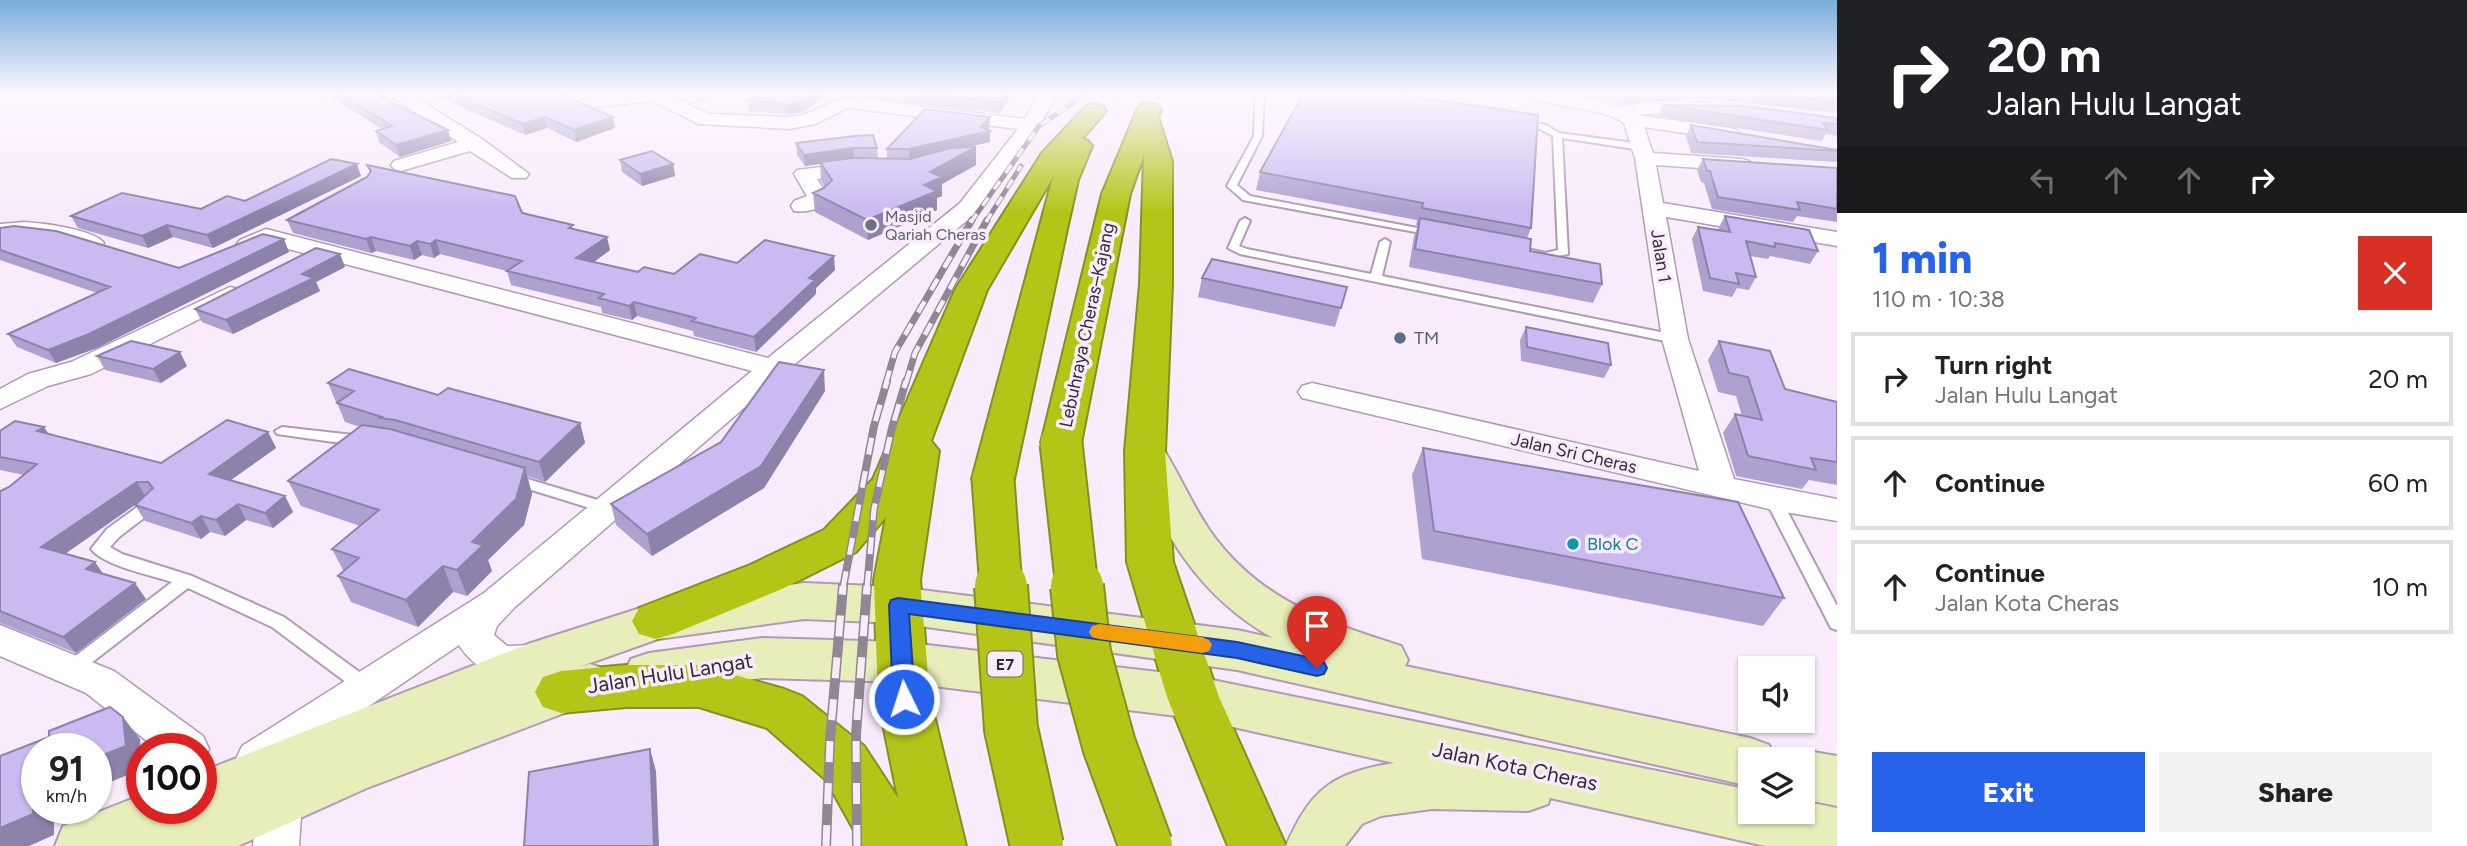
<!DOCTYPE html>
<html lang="en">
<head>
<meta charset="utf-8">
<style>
	:root { --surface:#fff; --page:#f2f2f2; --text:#222; --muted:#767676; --line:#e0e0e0; --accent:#2563eb }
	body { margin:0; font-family:Figtree,sans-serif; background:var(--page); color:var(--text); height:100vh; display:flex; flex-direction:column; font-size:26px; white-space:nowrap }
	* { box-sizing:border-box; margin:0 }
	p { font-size:23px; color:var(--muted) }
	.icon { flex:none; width:38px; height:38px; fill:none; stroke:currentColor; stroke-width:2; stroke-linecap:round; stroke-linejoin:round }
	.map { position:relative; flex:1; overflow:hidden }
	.side { display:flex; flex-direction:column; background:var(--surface); width:630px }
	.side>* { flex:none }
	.top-card { background:#202124; color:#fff; overflow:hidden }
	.buttons { position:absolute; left:1738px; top:656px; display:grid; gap:14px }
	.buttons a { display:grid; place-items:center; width:77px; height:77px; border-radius:0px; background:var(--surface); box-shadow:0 2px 5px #0004; font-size:35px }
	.speed { position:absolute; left:21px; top:733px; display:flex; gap:14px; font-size:35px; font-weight:700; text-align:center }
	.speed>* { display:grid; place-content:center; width:91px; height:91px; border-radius:50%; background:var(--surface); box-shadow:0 2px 5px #0004; line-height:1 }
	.speed small { font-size:18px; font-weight:400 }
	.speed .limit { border:10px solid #d22; background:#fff; color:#111 }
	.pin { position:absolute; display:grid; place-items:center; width:60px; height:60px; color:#fff; margin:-72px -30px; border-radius:50% 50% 50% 0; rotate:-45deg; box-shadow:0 0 7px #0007 }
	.pin .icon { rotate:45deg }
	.me { position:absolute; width:77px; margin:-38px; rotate:356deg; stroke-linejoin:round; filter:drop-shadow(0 0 5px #0008) }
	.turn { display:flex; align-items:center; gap:24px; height:147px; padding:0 35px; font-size:32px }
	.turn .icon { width:91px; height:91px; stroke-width:2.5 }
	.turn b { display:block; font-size:49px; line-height:60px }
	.lanes { display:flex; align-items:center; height:66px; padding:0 35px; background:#0003; justify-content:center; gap:35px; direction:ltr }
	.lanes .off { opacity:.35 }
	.round { display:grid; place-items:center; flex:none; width:74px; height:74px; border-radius:0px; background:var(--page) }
	.head { display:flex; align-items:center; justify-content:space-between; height:119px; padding:0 35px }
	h1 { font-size:42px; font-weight:800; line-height:52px; color:var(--accent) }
	.cta { display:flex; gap:14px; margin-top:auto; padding:14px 35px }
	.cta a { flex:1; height:80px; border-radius:0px; background:var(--accent); color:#fff; font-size:28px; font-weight:800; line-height:80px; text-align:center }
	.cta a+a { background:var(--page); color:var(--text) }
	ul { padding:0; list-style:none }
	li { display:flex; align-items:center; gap:21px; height:94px; margin:0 14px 10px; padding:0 21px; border:4px solid var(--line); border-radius:0px }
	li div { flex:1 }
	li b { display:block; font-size:26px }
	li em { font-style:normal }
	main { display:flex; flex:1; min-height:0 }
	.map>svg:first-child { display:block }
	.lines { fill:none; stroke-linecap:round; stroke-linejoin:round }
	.service-casing { stroke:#b09ab5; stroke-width:4 }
	.minor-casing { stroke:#b09ab5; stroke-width:3 }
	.secondary-casing { stroke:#b09ab5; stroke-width:4 }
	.motorway-casing { stroke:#878f22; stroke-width:4 }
	.service { fill:#fff; fill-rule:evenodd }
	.minor { fill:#fff; fill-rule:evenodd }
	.secondary { fill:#e8eeba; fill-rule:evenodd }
	.motorway { fill:#b4c518; fill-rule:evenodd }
	.rail-far3-casing { stroke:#918693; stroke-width:5 }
	.rail-far2-casing { stroke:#918693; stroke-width:7 }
	.rail-far1-casing { stroke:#918693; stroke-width:8 }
	.rail-casing { stroke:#918693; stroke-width:10 }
	.rail-far3 { stroke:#f9ebfc; stroke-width:3.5; stroke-dasharray:10; stroke-linecap:butt }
	.rail-far2 { stroke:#f9ebfc; stroke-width:4.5; stroke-dasharray:13; stroke-linecap:butt }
	.rail-far1 { stroke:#f9ebfc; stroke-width:5; stroke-dasharray:17; stroke-linecap:butt }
	.rail { stroke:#f9ebfc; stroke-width:7; stroke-dasharray:21; stroke-linecap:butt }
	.motorway-bridge-far1-casing { stroke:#878f22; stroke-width:45; stroke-linecap:butt }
	.motorway-bridge-casing { stroke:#878f22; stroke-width:56; stroke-linecap:butt }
	.motorway-bridge-far1 { stroke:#b4c518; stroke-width:41 }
	.motorway-bridge { stroke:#b4c518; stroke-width:52 }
	.wall { fill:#aea0cf }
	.shaded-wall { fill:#8d82a9 }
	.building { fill:#cabaf1; stroke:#8d82a9; stroke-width:2 }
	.route { fill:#2563eb; stroke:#184099; stroke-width:2 }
	.slow { fill:#f59e0b }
	.worship-dot { fill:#6b7280; stroke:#f9ebfc; stroke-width:2.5 }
	.service-dot { fill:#5c6f8a; stroke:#f9ebfc; stroke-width:2.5 }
	.culture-dot { fill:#0f9aa8; stroke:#f9ebfc; stroke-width:2.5 }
	.labels { text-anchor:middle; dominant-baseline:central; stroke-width:7; stroke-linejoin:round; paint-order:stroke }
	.far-worship-label { font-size:16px; fill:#5b616d; stroke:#f9ebfc; text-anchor:start }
	.shield { fill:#f9ebfc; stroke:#6f6571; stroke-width:2 }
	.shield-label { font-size:16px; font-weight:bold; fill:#342b36 }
	.street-label { font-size:18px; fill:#342b36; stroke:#f9ebfc }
	.service-label { font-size:18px; fill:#4e5e75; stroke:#f9ebfc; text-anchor:start }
	.culture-label { font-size:18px; fill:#0d838f; stroke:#f9ebfc; text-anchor:start }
	.near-street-label { font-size:21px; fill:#342b36; stroke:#f9ebfc }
</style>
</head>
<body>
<main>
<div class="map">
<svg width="1837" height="846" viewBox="0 0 1837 846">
	<rect width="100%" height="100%" fill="#f9ebfc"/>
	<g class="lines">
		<!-- service casing -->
		<g class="service-casing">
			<path id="service" d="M702,94H714L678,107L671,105Z
				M1256,94H1264L1262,136L1237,185L1250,196L1433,231L1438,234L1437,236L1243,200L1227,186L1254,136Z
				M1520,120L1546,125L1559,133L1641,144L1646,147L1641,150L1562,138L1568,254L1545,259L1526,253L1532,250L1545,253L1558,250L1553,136L1540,129L1517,125V121Z
				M1245,218L1250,221L1239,246L1247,249L1371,274L1380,242L1385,239L1390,242L1382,276L1675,335L1681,339L1675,343L1240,254L1228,248L1240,221Z
				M282,427L362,436L369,441L362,446L277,434L275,431Z
				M514,475L611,504L614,508L611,512L606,513L509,483L507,480Z
				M1773,494L1778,495L1781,499L1837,606V630L1831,628L1765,499L1768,495Z
				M152,499L157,500L160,504L157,508L119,537L110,547L122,554L192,576L284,617L373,682L375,687L373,692L366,695L359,692L272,627L188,588L77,674L71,676L65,674L62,669L65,664L172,582C151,575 104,566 91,549L107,529L147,500Z"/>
		</g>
		<!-- minor casing -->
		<g class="minor-casing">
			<path id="minor" d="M389,94H410L482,139L529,174L526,178H512L470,151L401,171L394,169L391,165L394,161L458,142Z
				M619,94H665L709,114L789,117L803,115L846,97L1025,119L1039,94H1057L1040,125L976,213L783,374L515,607L497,626L494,635L507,646L532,645L546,649L551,660L546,671C512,682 479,677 459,645L272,772L257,777L242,772L236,759L242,746L484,593L752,371L269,244L248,252L240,250L236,245L240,240L266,229L768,358L960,203L1018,129L848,108L815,124L789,129L699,124L652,101L587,108L578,103L587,98Z
				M1529,94H1565L1623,107L1651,101L1710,103L1713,107C1704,117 1654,111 1637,115L1730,128L1737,130L1740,134L1737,138L1730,140L1644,127L1653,153L1742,159L1749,161L1752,165L1749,169L1742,171L1656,165L1663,203L1837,232V246L1666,217L1688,339L1734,479L1837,499V521L1773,510L1302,398L1298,392L1302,386L1312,383L1699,471L1662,339L1635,158L1624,123C1601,106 1542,108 1529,94Z
				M862,162L869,164L872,168L869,172L817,179L830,199C823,209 806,213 794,211L791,206L794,201L807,196L794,174L797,170Z
				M24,222C41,223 94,229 104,243L100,248L92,250L35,236L0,238V224Z
				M230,287L239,289L242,294L239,299L91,374L48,386L0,409V389L28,374L71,362Z
				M0,625L114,671L203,736L209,749L203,762L201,749H157L86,693L0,656Z
				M280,781L295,787L302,801L299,846H253L258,801L265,787Z"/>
		</g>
		<!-- secondary casing -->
		<g class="secondary-casing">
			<path id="secondary" d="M1145,438L1159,442C1178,471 1191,503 1210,531C1259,600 1324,621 1401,646L1408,660L1405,666L1750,738L1769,745L1776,760H1750V786L1237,670L898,623L804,619L658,639L579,667L590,664L608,670L616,685L608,700L567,712L367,788L238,846H55L63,826L142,795V808H201V772L528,644L656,603L804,583L898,587L1237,630L1273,638C1194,594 1163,529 1125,451L1131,442Z
				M762,638L901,642L1193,676L1750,790V812H1802V801L1837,808V846H1765L1550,798L1548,804L1528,811L1432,809L1381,816L1362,824L1345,846H1286C1311,789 1332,773 1394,763L1193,718L901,682L762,678L649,693L631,687L624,673L631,659L649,653Z
				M1802,750L1837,756V806L1802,799V760H1781Z"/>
		</g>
		<!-- motorway casing -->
		<g class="motorway-casing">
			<path id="motorway" d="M1149,103L1157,105L1161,110L1158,117L1172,161V284L1165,451L1173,562L1219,697L1286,846H1228L1167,697L1127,562L1125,451L1140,284L1144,155L1130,194L1081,443L1075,452L1061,455L1047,452L1041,443L1102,194L1137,110L1141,105Z
				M1094,104L1102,106L1106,111L1082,139L1088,141L1092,146L1078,180L1067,229L1014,479L1008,489L993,493L978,489L972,479L1053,177L987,290L931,441L939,451L920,580L930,699L966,846H863L826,780L767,728L699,707H626L561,713L543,707L535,692L543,677L561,671L626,665H699L784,689L802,696L864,746L898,798L878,699L874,580L886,517L856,552L782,589L673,634L656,639L639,634L632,621L639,608L750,565L824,530L873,479L955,290L1042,153L1086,106Z"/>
		</g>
		<!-- service -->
		<use href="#service" class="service"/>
		<!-- minor -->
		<use href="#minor" class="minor"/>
		<!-- secondary -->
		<use href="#secondary" class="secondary"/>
		<!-- motorway -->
		<use href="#motorway" class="motorway"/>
		<!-- rail-far3 casing -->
		<g class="rail-far3-casing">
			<path id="rail-far3" d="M971,222L1039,126L1086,94
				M986,222L1021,166"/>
		</g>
		<!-- rail-far2 casing -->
		<g class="rail-far2-casing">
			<path id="rail-far2" d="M886,383L895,352L972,220
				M906,383L915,353L987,220"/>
		</g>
		<!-- rail-far1 casing -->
		<g class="rail-far1-casing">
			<path id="rail-far1" d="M843,588L874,426L887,381
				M867,588L874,509L892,428L906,381"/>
		</g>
		<!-- rail casing -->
		<g class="rail-casing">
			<path id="rail" d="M826,846L830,740L843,586
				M857,846L856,734L867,586"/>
		</g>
		<!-- rail-far3 -->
		<use href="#rail-far3" class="rail-far3"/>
		<!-- rail-far2 -->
		<use href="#rail-far2" class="rail-far2"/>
		<!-- rail-far1 -->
		<use href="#rail-far1" class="rail-far1"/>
		<!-- rail -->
		<use href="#rail" class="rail"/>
		<!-- motorway-bridge-far1 casing -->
		<g class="motorway-bridge-far1-casing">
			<path id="motorway-bridge-far1" d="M1061,443L1077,588
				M993,479L1001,588"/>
		</g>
		<!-- motorway-bridge casing -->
		<g class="motorway-bridge-casing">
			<path id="motorway-bridge" d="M1001,586L1011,729L1037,846
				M1077,586L1084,653L1109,745L1146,846"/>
		</g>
		<!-- motorway-bridge-far1 -->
		<use href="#motorway-bridge-far1" class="motorway-bridge-far1"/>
		<!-- motorway-bridge -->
		<use href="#motorway-bridge" class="motorway-bridge"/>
	</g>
	<!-- wall -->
	<path class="wall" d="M321,94H388L385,100L448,130L451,141L400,157L379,142L376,131L382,129L343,104Z
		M432,94H567V96H566L615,128L576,142L547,128L525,135Z
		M830,94L802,112L789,114L749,111L748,100Z
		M831,94H1013L999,113Z
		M1303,94L1531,228L1527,238L1530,251L1602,284L1593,303L1409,267L1414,236L1418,226L1416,225L1417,220L1256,190L1260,172Z
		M1585,94H1837V113L1702,98L1623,104L1585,96Z
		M1663,105L1837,118V136L1826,134L1822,141L1658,116Z
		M990,117L989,128L988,130L990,131V142L966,147H976V165L942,184V196L937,198V210L868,240L815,212L813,193L825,187L821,181L820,164L805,166L797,155L796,143L877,148L878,158H887V149Z
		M1691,125L1837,150V161L1836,162L1691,153L1686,136Z
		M1703,159L1837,168V222L1797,216L1793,222L1712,209L1704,183L1701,182L1697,170Z
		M620,160L673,164L675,176L642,186L622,172Z
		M367,165L574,229L610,250L594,262L638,272L674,274L737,263L835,270L816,288V294L756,352L694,336L693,331L637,316L632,320L602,313L601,307L511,285L507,271L440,254L434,258L422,255L414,260L376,251L371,253L293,233L287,220L367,177L370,173Z
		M361,176L213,248L173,237L148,248L78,228L71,216L201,209Z
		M1725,216L1818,251L1810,264L1770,256L1768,259L1750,256L1756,277L1749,290L1737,288L1732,297L1703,291L1692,239L1698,227L1719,230L1718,229Z
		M0,228L179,268L289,252L97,348L56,363L17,347L8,334L97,293L0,260Z
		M345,267L316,282L320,291L233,334L202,322L195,309Z
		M1202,278L1347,287L1335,327L1198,297Z
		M1526,327L1611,365L1604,378L1521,361L1520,340Z
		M1719,341L1785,389L1837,402V485L1809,480L1802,489L1736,476L1723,433L1735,414L1742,416L1736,396L1718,392L1708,360Z
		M97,356L187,366L161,383L105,370Z
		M328,383L438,395L580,423L585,443L545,482L527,476L532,494L524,525L488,560L492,571L467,596L453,592L418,627L351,602L338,576L344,572L332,549L360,526L301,506L288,481L360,427L345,422L337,403L338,402H336Z
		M825,391L764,488L652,556L616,525L611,504Z
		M0,431L49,434L161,463L268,432L276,448L231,480L285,496L293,512L273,528L246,520L225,536L210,532L201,539L145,521L135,505L65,554L103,574L146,599L76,653L0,623V491L9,487L24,475L0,470Z
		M1423,448L1784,598L1763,626L1422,559L1412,475Z"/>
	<!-- shaded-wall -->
	<path class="shaded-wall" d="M379,94H388L382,107L378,96Z
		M813,94H830L802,112L789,114L788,104Z
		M1006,94H1013L999,113V102Z
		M545,117L547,128L525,135L523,124Z
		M613,117L615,128L576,142L574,130Z
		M990,117L989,128L986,131H990V142L909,160V149L981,127Z
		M448,130L451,141L400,157L396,145Z
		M976,147V165L942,184V196L937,198V210L868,240L867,220L924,185L930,172Z
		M853,148L854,159L805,166L804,155Z
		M357,164L361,176L213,248L207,235Z
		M673,164L675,176L642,186L640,174Z
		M167,225L173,237L148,248L142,236Z
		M371,237L376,251L371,253L366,239Z
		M607,237L610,250L580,272L576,258Z
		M284,239L289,252L97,348L56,363L48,350Z
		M436,240L440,254L434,258L430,244Z
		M417,241L422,255L414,260L410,246Z
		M340,254L345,267L316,282L320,291L233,334L226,320L302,274Z
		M834,256L835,270L816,288V294L756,352L754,337L809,278Z
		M634,302L637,316L632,320L629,306Z
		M180,352L187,366L161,383L153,369Z
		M824,370L825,391L764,488L652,556L647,534Z
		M580,423L585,443L545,482L539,462Z
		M44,427L54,442L37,431Z
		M268,432L276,448L218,489L209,474Z
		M525,468L532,494L524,525L488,560L492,571L467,596L457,570L472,542Z
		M137,482L146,497L52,563L41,547Z
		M285,496L293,512L273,528L265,513Z
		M238,504L246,520L225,536L216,520Z
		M201,516L210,532L201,539L191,523Z
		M95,562L106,578L86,569Z
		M443,566L453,592L418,627L406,600Z
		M135,583L146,599L76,653L63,637Z
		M123,717L140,739L142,769L96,788V758Z
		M650,749L656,771L659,846H654Z
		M37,783V808H54V835L29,846H0V828L34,784Z"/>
	<!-- building -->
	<path class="building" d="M340,94H379L378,96L448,130L396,145L376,131L392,126Z
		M453,94H561L613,117L574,130L545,117L523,124Z
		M758,94H813L802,102L788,104L748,100Z
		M923,94H1006L999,102Z
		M1303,94H1399L1538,115L1531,228L1422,208L1423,203L1260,172Z
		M1763,94H1837V102Z
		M1663,105L1743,106L1837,118V124L1823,123L1828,130Z
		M925,109L990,117L981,127L990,131L909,149H887Z
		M1691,125L1837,150V151L1697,142Z
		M873,135L877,148H853L804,155L796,143L855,136Z
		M976,147L930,172L942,177L924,185L937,191L867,220L813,193L824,188L832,180L820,162L853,158L910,159L951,148Z
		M652,151L673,164L640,174L620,160Z
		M331,159L357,164L207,235L167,225L142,236L71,216L122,193L201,209L227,196L245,201Z
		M1703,159L1837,168V209L1797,202L1800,210L1718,197L1710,171H1707Z
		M367,165L515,196L522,213L573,225L569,228L607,237L576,258L638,272L644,267L674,274L700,254L737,263L765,240L834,256L809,278L815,280L754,337L692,321L696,318L634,302L629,306L599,298L604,294L507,271L522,261L436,240L430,244L417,241L410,246L371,237L366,239L287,220L367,177L371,171Z
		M1725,216L1809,230L1818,251L1775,243V247L1746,241L1756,277L1736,273L1739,284L1710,278L1698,227L1730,232Z
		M1420,218L1531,239L1530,251L1600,264L1602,284L1415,249Z
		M14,226L56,231L179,268L263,234L284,239L89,334L48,350L8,334L110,287L0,250V228Z
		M316,248L340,254L302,274L314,278L226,320L195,309Z
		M1212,259L1347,287L1341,308L1202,278Z
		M1526,327L1608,343L1611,365L1527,347Z
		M131,341L180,352L153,369L97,356Z
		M1719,341L1770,351L1785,389L1837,402V462L1811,458L1816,470L1748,456L1735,414L1762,420L1748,377L1729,373Z
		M779,362L824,370L761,466L647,534L611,504L721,442Z
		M349,369L438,395L448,388L580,423L539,462L395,420L380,418L382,417L337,403L354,391L328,383Z
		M227,420L268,432L209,474L285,496L265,513L238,504L216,520L201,516L191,523L135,505L153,488L148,482H137L41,547L95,562L86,569L135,583L63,637L0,611V491L9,487L37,464L0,457V431L15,421L44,427L37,431L161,463Z
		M362,425L390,429L525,468L516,499L472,542L483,545L457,570L443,566L406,600L338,576L359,558L332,549L379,510L288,481Z
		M1423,448L1738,502L1784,598L1434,531Z
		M110,707L123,717L126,746L96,758V749H37V783L34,784L33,814L0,828V756L49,737V731Z
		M650,749L654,846H524L529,772Z"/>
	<!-- sky -->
	<linearGradient id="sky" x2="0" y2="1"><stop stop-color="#79addc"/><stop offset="0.44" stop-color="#fcf6fe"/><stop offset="1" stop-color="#fcf6fe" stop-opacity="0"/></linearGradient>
	<rect width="1837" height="212" fill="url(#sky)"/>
	<!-- route -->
	<path class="route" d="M898,598L1237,642L1317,659L1324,662L1327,668L1324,674L1317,676L1237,658L909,614L915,699L912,705L904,707L896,705L893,699L889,605L891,600Z"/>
	<!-- slow -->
	<path class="slow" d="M1099,624L1202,637L1209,640L1212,645L1209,651L1202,653L1099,639L1092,637L1089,632L1092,626Z"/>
	<!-- markers -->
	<circle class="worship-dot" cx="871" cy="225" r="7"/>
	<circle class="service-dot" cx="1400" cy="338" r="7"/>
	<circle class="culture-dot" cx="1573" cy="544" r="7"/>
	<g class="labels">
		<!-- far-worship labels -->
		<g class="far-worship-label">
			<text x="885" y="216">Masjid<tspan x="885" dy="18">Qariah Cheras</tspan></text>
		</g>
		<!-- shield labels -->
		<rect class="shield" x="987.5" y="651.5" width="35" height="25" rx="5"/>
		<g class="shield-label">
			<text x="1005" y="664">E7</text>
		</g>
		<!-- street labels -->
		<g class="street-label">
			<text transform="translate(1661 256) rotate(81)">Jalan 1</text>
			<text transform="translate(1087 325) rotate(-78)">Lebuhraya Cheras–Kajang</text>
			<text transform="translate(1574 453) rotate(13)">Jalan Sri Cheras</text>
		</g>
		<!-- service labels -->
		<g class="service-label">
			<text x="1414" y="338">TM</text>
		</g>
		<!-- culture labels -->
		<g class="culture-label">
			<text x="1587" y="544">Blok C</text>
		</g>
		<!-- near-street labels -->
		<g class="near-street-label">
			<text transform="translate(670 673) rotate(-9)">Jalan Hulu Langat</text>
			<text transform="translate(1515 766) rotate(12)">Jalan Kota Cheras</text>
		</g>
	</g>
</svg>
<div class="buttons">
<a><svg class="icon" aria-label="sound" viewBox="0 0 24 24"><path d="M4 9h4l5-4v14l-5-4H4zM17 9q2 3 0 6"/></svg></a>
<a><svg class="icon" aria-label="layers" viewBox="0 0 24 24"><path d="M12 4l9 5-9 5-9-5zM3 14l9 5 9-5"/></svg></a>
</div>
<div class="speed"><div>91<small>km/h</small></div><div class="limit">100</div></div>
<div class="pin" style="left:1317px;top:668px;background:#d93025"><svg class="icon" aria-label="arrive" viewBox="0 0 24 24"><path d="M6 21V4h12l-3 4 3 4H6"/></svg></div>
<svg class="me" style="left:904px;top:699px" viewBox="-20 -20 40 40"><circle r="17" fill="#2563eb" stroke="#fff" stroke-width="3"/><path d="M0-11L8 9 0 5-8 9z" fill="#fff"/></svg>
</div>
<section class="side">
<div class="top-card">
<div class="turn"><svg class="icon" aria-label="right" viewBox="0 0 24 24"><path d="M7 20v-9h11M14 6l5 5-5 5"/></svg><div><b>20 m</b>Jalan Hulu Langat</div></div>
<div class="lanes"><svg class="icon off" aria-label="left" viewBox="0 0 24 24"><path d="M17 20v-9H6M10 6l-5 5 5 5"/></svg><svg class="icon off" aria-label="ahead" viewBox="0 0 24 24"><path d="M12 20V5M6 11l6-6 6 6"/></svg><svg class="icon off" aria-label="ahead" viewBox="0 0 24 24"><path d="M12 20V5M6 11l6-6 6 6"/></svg><svg class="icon" aria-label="right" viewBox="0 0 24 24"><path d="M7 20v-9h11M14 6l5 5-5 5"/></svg></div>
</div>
<div class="head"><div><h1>1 min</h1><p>110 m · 10:38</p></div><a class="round" style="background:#d93025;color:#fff"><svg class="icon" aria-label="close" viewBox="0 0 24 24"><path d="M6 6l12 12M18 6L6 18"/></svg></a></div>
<ul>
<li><svg class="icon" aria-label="right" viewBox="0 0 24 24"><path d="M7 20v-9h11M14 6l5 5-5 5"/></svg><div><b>Turn right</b><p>Jalan Hulu Langat</p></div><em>20 m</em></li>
<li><svg class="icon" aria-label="ahead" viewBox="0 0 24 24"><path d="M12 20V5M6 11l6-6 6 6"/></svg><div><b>Continue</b></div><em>60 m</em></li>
<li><svg class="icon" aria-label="ahead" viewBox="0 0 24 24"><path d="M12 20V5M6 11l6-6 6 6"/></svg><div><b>Continue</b><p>Jalan Kota Cheras</p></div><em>10 m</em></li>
</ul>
<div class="cta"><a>Exit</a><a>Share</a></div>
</section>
</main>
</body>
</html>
